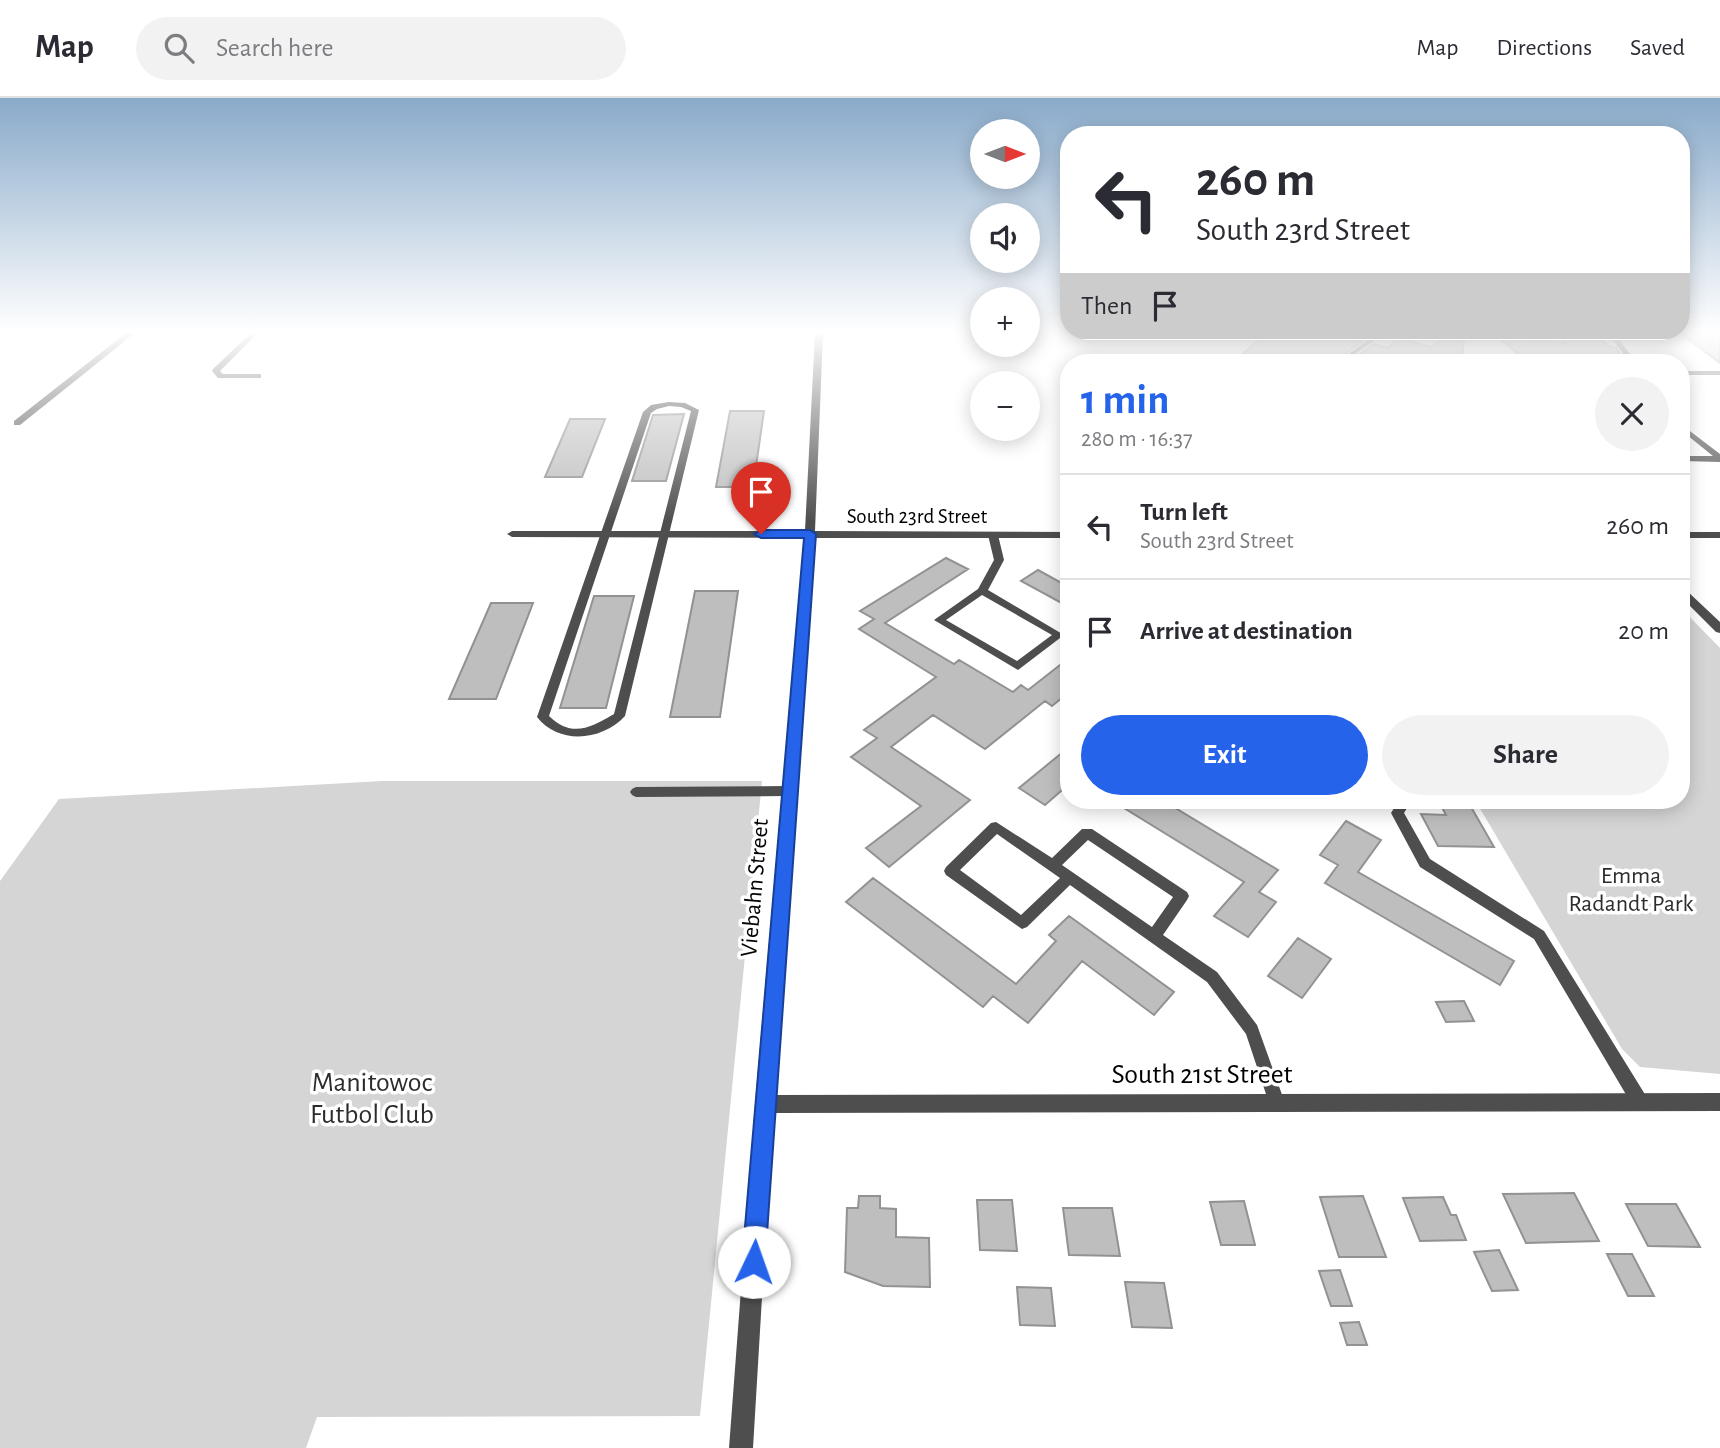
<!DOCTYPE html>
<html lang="en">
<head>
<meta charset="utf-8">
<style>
	:root { --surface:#fff; --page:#f2f2f3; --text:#2b2b33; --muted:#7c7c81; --line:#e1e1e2; --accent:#2563eb }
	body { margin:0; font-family:"Alegreya Sans",sans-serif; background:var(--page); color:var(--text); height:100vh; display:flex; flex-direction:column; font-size:26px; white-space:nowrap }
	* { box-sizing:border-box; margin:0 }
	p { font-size:23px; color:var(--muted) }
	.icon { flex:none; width:38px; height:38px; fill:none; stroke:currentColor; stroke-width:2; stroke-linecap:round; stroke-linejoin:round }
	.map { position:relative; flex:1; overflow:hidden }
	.details { position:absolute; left:1060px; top:256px; width:630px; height:455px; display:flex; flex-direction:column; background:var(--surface); border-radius:28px; box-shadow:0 4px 18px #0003 }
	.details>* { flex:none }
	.guide { position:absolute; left:1060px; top:28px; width:630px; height:214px; border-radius:28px; box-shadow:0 4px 18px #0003; background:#fff; color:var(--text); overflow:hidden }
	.needle { width:46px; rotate:90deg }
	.fabs { position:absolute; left:970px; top:21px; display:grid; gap:14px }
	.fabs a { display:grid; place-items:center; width:70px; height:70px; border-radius:50%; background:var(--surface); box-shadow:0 4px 18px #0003; font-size:35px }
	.pin { position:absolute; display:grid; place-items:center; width:60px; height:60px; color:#fff; margin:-72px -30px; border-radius:50% 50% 50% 0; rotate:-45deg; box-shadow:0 0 7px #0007 }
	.pin .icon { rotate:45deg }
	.me { position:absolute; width:77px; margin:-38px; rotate:3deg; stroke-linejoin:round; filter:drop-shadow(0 0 5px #0008) }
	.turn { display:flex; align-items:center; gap:24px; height:147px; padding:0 21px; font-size:32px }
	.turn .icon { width:91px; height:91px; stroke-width:2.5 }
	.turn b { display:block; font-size:49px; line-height:60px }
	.then { display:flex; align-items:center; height:66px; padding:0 21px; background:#0003; gap:14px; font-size:26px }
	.round { display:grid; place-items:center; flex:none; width:74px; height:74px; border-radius:37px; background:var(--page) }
	.overview { display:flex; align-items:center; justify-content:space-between; height:119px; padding:0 21px }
	h1 { font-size:42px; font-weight:600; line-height:52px; color:var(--accent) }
	.cta { display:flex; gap:14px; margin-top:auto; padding:14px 21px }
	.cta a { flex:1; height:80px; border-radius:42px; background:var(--accent); color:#fff; font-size:28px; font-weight:600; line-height:80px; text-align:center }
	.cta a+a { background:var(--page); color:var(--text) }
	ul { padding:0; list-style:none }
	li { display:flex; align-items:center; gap:21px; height:105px; padding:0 21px; border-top:2px solid var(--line) }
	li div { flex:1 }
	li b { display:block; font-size:26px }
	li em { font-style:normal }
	header { display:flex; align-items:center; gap:42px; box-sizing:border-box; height:98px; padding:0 35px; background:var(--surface); border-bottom:2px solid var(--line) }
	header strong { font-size:33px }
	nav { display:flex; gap:38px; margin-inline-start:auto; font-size:24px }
	.search { width:490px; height:63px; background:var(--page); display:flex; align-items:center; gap:18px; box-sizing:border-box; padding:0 24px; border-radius:38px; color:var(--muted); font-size:26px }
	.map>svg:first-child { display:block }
	.green { fill:#d5d5d5 }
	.building { fill:#bebebe; stroke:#929292; stroke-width:2 }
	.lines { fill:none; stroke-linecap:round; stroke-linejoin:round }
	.service { fill:#4e4e4e; fill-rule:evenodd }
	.minor { fill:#4e4e4e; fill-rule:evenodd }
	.route { fill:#2563eb; stroke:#184099; stroke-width:2 }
	.labels { text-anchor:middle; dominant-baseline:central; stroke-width:7; stroke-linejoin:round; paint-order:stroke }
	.far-street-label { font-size:21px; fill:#000; stroke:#fff }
	.park-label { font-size:24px; fill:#2c2c2c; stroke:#fff }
	.street-label { font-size:24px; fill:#000; stroke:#fff }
	.near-street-label { font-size:28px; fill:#000; stroke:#fff }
	.near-park-label { font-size:28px; fill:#2c2c2c; stroke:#fff }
</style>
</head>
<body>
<header>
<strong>Map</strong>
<div class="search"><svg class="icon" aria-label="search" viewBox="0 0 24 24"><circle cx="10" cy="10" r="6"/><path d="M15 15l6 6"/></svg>Search here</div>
<nav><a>Map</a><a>Directions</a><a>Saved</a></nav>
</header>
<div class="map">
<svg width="1720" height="1350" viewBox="0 0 1720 1350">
	<rect width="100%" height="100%" fill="#fff"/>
	<!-- green -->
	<path class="green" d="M1682,511L1720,550V976L1640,969L1622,951L1475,702H1682Z
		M382,683H762L700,1318L317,1319L306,1350H0V783L59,701Z"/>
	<!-- building -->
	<path class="building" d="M1267,235H1335L1362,243L1335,264H1233Z
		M1680,235H1720V265Z
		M1555,236H1594L1610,249L1616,250L1626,264H1567L1523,260L1498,239L1566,245Z
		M1447,238L1464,244L1462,257L1466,258V264H1348L1374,246L1388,250L1398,240L1431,249Z
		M730,313H764L753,389H716Z
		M684,316L666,383H632L653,317Z
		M570,321H605L582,379H545Z
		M946,460L968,471L885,525L954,566L959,562L1013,594L1021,587L1028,592L1069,560V594L1052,608L1045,603L985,651L933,617L891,649L970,702L889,769L866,750L921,708L851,659L877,640L864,632L936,579L859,531L874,521L860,513Z
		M1038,472L1069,489V509L1021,483Z
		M695,493H738L720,619H670Z
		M594,498H634L606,610H560Z
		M491,505H533L496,601H449Z
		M1069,649V686L1045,707L1019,690Z
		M1111,702H1162L1278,772L1259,794L1276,804L1248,839L1214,818L1244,784Z
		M1438,702H1467L1494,749L1438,748L1421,716L1446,717Z
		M1346,723L1381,742L1358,774L1514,863L1500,887L1325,785L1338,767L1320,757Z
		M873,780L1016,886L1056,843L1049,837L1069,818L1174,894L1154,917L1082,863L1028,925L993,898L983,909L846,804Z
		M1298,840L1331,861L1302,900L1268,878Z
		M1464,903L1474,923L1446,924L1436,904Z
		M1574,1095L1599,1143L1526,1145L1503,1096Z
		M859,1098H880V1110L896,1111V1139L929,1140L930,1189L883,1188L845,1174L847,1110H858Z
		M1363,1098L1386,1159H1339L1320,1099Z
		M1443,1099L1451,1117H1456L1466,1142L1420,1143L1403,1100Z
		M977,1102H1012L1017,1153L980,1152Z
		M1244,1103L1255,1147H1221L1210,1104Z
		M1626,1106H1676L1700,1149L1648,1148Z
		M1063,1110H1112L1120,1158L1069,1157Z
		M1499,1152L1518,1192L1492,1193L1474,1154Z
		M1607,1156H1632L1654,1198H1628Z
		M1340,1172L1352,1208H1331L1319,1173Z
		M1125,1184L1164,1185L1172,1230L1132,1229Z
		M1017,1189L1051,1190L1055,1228L1020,1227Z
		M1359,1224L1367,1247H1347L1340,1225Z"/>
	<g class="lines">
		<!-- service -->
		<path class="service" d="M251,235H258L220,273L223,276H261V280H218L212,273L213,271Z
			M1349,235H1359L1372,239L1378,235H1385L1344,264H1337L1368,242Z
			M1608,235H1614L1636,264H1629Z
			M1682,273H1720V277H1682Z
			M669,304L685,305L699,312L625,618C602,643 559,647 537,619L643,314L651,307ZM669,308L681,309L691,313L614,616C590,630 572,640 549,618L651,315L657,311Z
			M1682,327L1720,356V364L1682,363V358H1713L1682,333Z
			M993,434L998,437L1004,462L988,492L1064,537L1018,572L934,522L978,491L994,462L988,437ZM982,497L1052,537L1017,563L946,522Z
			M789,688L793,690L795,693L793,696L789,698L636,699L632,697L630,694L632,691L636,689Z
			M1399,702H1412L1404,715L1430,761L1544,833L1646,998L1648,1004L1646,1010L1640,1012L1634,1010L1534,841L1420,769L1391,715Z
			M996,724L1052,760L1082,731H1092L1187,794L1189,798L1187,802L1163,837L1217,874L1257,927L1285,1005L1283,1011L1277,1013L1271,1011L1246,936L1207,884L1070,787L1027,829L1022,831L946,777L944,773L946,769L991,725ZM997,736L1060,780L1021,817L960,772ZM1088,742L1173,799L1152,829L1062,767Z"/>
		<!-- minor -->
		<path class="minor" d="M126,235H135L20,327H14V323Z
			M815,235H823L815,433L1069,434V440H815L774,997L1720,995V1013L773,1015L753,1350H729L755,1006L804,440L512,439L507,436L512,433H805Z
			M1682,434H1720V440H1682Z
			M1682,491L1686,492L1720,524V535L1716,534L1682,500Z"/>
	</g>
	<!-- sky -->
	<linearGradient id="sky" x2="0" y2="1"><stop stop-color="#89aaca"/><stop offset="0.55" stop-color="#fff"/><stop offset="1" stop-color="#fff" stop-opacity="0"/></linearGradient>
	<rect width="1720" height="424" fill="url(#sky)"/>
	<!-- route -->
	<path class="route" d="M810,432L816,436L765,1164L762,1173L754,1176L745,1173L742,1164L804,440H761L754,436L761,432Z"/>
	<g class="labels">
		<!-- far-street labels -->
		<g class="far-street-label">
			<text x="917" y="418">South 23rd Street</text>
		</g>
		<!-- park labels -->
		<g class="park-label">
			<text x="1631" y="778">Emma<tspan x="1631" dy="28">Radandt Park</tspan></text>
		</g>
		<!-- street labels -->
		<g class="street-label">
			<text transform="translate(755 790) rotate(-85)">Viebahn Street</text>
		</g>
		<!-- near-street labels -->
		<g class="near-street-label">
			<text x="1202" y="977">South 21st Street</text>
		</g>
		<!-- near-park labels -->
		<g class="near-park-label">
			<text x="372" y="985">Manitowoc<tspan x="372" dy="32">Futbol Club</tspan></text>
		</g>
	</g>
</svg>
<div class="fabs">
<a><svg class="needle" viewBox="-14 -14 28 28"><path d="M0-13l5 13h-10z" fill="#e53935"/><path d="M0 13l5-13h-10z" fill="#7c7c81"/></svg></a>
<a><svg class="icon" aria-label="sound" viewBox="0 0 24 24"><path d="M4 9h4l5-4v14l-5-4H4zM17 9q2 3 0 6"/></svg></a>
<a>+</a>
<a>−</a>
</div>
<div class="pin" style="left:761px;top:436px;background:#d93025"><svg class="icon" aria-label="arrive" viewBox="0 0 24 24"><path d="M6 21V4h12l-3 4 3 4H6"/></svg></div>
<svg class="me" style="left:754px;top:1164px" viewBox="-20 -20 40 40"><circle r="19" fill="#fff"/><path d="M0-13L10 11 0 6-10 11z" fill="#2563eb"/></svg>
<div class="guide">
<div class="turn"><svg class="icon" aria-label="left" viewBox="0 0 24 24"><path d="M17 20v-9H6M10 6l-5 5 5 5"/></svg><div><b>260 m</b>South 23rd Street</div></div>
<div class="then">Then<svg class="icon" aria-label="arrive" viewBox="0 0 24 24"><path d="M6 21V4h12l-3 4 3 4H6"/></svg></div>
</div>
<section class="details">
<div class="overview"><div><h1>1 min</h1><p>280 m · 16:37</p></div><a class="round"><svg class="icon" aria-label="close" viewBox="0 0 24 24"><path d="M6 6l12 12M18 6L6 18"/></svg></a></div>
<ul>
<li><svg class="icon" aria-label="left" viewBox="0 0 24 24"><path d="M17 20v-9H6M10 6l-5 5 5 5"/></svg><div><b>Turn left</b><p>South 23rd Street</p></div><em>260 m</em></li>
<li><svg class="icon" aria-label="arrive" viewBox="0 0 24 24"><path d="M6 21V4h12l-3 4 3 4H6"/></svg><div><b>Arrive at destination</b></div><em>20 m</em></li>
</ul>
<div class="cta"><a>Exit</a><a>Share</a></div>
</section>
</div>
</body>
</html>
